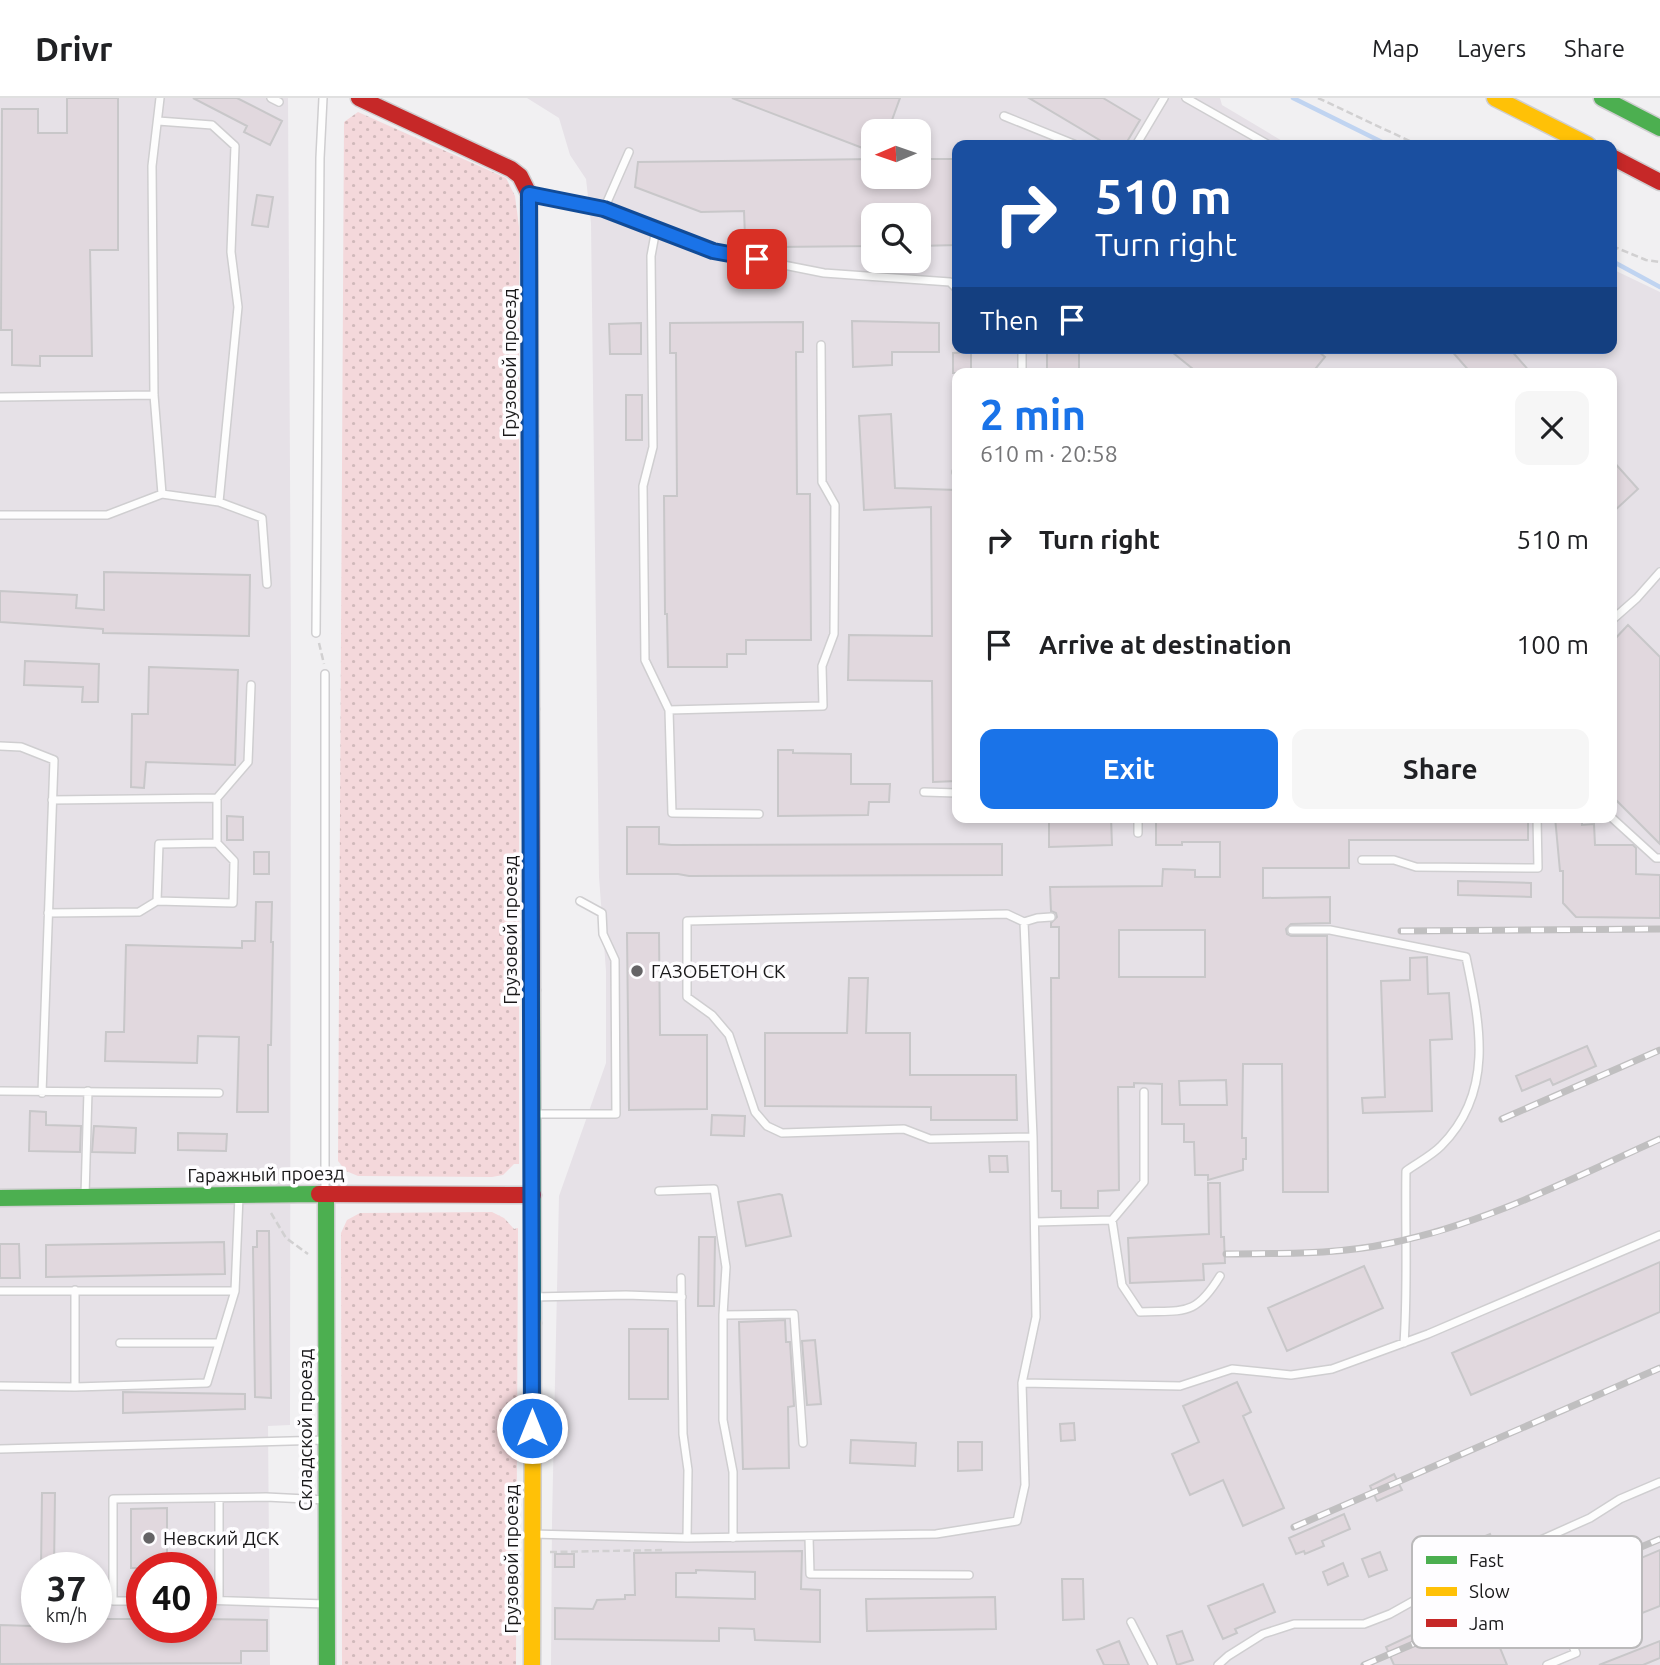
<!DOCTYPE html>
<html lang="en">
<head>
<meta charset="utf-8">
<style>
	:root { --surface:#fff; --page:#f6f6f6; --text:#202124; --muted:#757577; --line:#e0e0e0; --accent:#1a73e8 }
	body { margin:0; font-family:Ubuntu,sans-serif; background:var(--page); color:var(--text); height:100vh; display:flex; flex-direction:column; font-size:26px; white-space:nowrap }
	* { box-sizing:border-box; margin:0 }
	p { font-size:23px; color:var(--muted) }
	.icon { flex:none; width:38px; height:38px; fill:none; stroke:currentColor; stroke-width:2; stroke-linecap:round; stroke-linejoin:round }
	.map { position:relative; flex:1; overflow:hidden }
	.side { position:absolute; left:952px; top:270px; width:665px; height:455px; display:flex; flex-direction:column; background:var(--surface); border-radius:14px; box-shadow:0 4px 10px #0003 }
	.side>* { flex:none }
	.guide { position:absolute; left:952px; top:42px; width:665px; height:214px; border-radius:14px; box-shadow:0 4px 10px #0003; background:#1a4fa0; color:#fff; overflow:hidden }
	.needle { width:46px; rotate:268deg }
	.controls { position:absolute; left:861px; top:21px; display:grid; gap:14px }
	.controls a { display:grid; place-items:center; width:70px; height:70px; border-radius:14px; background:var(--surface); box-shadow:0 4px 10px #0003; font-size:35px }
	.speed { position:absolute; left:21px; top:1454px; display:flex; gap:14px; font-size:35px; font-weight:700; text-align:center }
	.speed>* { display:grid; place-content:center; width:91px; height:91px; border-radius:50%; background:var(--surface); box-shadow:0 4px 10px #0003; line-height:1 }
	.speed small { font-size:18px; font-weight:400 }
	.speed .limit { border:10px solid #d22; background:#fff; color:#111 }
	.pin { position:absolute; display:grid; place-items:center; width:60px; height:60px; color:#fff; margin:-30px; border-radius:14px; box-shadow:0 4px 10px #0006 }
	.me { position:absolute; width:77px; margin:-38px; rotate:0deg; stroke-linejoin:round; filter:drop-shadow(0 0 5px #0008) }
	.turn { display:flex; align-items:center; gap:24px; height:147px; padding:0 28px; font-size:32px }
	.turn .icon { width:91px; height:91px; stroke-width:2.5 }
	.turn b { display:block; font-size:49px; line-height:60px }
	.then { display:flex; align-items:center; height:66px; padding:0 28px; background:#0003; gap:14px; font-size:26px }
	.round { display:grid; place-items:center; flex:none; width:74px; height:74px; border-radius:14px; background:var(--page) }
	.headline { display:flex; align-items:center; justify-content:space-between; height:119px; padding:0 28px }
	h1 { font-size:42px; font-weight:700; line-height:52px; color:var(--accent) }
	.action { display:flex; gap:14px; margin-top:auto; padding:14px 28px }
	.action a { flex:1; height:80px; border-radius:14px; background:var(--accent); color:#fff; font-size:28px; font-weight:700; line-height:80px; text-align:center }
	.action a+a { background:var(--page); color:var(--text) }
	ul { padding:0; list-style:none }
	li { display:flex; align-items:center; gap:21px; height:105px; padding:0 28px }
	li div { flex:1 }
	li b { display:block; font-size:26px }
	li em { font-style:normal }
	header { display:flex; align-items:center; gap:42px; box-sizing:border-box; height:98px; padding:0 35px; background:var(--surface); border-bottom:2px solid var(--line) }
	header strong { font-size:33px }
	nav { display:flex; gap:38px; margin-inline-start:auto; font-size:24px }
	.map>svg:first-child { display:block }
	.built { fill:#e6e1e7; fill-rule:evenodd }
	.grass { fill:url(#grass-dots) }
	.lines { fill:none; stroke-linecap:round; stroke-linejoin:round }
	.stream { stroke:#c0d4f1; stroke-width:4.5 }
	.building { fill:#e1d8de; stroke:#c8c7c9; stroke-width:2; fill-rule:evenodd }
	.lane-casing { stroke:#cfced0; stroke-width:10 }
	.fast-casing { stroke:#cfced0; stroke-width:19 }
	.slow-casing { stroke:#cfced0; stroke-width:19 }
	.jam-casing { stroke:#cfced0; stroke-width:19 }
	.path { stroke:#d1d0d1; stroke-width:2.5; stroke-dasharray:7 3.5; stroke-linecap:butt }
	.lane { stroke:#fdfdfd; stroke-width:7 }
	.fast { stroke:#4caf50; stroke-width:16 }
	.slow { stroke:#ffc107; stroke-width:16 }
	.jam { stroke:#c62828; stroke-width:16 }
	.rail-casing { stroke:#c0bfc0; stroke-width:7 }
	.rail { stroke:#fefdff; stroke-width:4.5; stroke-dasharray:13; stroke-linecap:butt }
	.route-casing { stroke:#114b97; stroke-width:18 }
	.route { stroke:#1a73e8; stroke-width:12 }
	.poi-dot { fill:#656466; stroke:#fefdff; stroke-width:2.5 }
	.labels { text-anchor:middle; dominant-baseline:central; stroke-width:7; stroke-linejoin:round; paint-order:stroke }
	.street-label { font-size:19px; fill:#1a191a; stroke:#fefdff }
	.poi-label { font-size:19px; fill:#1a191a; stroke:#fefdff; text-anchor:start }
	.key { fill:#fefdff; stroke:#bab9ba; stroke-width:2 }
	.key-label { font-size:19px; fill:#1a191a }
</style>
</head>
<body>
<header>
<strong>Drivr</strong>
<nav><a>Map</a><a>Layers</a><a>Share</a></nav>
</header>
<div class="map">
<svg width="1660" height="1567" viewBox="0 0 1660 1567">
	<defs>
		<pattern id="grass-dots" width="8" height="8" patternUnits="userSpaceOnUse" patternTransform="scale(1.75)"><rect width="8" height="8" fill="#f4d8db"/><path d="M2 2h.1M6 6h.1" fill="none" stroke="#d1b9bb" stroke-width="1.8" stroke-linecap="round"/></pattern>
	</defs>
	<rect width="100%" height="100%" fill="#f1f0f2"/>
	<!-- built -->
	<path class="built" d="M0,0H288L291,561L290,1327L268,1328L270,1567H0ZM37,1470H96V1530H37ZM142,1470H201V1530H142Z
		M527,0H1220L1222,7L1289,47H957V250H1612V171L1660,194V1567H551L552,1424L559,1098L606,965V873L599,779L591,125L586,81L570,57L559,20ZM873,33H919V79H873ZM873,117H919V163H873ZM957,275H1612V719H957Z"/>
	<!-- grass -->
	<path class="grass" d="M358,14L506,80L515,98L519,129V1066H514L503,1077L492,1079L358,1078L346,1073L338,1063L344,24Z
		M492,1114L504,1120L514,1131L518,1130L516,1567H342L341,1135L347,1122L360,1115Z"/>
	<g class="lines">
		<!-- stream -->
		<path class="stream" d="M1293,0L1388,47
			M1612,163L1660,189"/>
	</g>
	<!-- building -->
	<path class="building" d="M67,0H118V152H90L92,258H40V268L12,267V232H1L2,11H38V35H67Z
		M193,0H237L282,23L270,47L244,34L247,28Z
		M732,0H900L888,33H873V54Z
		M1029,0H1103L1140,22L1125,47H1108Z
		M873,61V79H919V61H955L957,147L919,148V117H873V148L775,149L745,138L744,113L701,114L635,89L638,64Z
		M257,97L273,99L268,129L252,127Z
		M852,223L939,225V254H892V267L853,269Z
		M803,224V254H796L797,396H810L811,542H746V556H727V569H668L667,516H665L664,398H677L676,255H670V225Z
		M641,225V256H610L609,226Z
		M1047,250H1079V275H1047Z
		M1167,250H1314L1325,259L1312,275H1198Z
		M1449,250H1509L1531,275H1471Z
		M971,254V275H953V255Z
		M626,297H642V342H626Z
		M891,316L895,390L957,392V683L933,684L932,583L848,582L849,537L932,538L931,409L864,412L859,318Z
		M1612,362L1638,391L1612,415Z
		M104,474L250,477L249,538L103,535V531L0,524V493L77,497L76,510L104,512Z
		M1628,527L1660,559V746L1612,698V544Z
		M25,563L99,566L98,604H82L83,589L24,587Z
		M149,569L238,572L235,667L146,664L144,690L131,689L132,616H148Z
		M778,652H793V655L851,656V686H890L889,704H869L868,717L778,718Z
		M227,718L243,719V742H227Z
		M1049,719H1111L1112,747L1049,749Z
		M1156,719H1528V742H1349V770H1263V800L1330,799V825L1291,826L1286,831L1287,836L1291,838H1327L1328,1094H1283L1282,966H1243L1242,1040H1246V1061H1243V1072L1208,1082V1077H1195L1194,1044H1184V1026H1162V986L1134,985V989H1118L1119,1092L1098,1093V1110H1061V1093H1052L1051,880H1059V829H1051V825L1057,819L1056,815L1051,813L1050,789L1162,788L1163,771L1195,772V779H1220V744H1182V747H1156ZM1119,832H1205V879H1119ZM1226,982L1227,1007H1180L1179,983Z
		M1555,719H1582V727L1594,726L1595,747H1633L1636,750V776L1660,777V820L1576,819L1563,805V773H1560Z
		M627,729H659V746L672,747L1002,746V777L689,778L678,776H627Z
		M254,754H269V776H254Z
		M1458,783L1531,785V799L1458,797Z
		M256,804H272L271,844H273L271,947H268V1014H237L239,939L198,938L197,965L105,963L106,934H124L126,847L242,850V843H255Z
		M627,835H659L660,937H707V1011L629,1012Z
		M1427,859L1428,896L1449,895L1452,941L1430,942L1432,1013L1363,1015L1362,1000L1385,999L1381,883L1410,882V860Z
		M849,880H868L866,935H910V977H1016L1017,1022H931V1009L765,1008V935H847Z
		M1587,948L1596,968L1553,987L1550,981L1522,993L1516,978Z
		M30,1013L46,1014V1027L81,1028L80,1054L29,1053Z
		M712,1017L745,1018L744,1038L711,1037Z
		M94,1028L136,1030L135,1055L92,1054Z
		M178,1035L227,1036L226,1053L178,1052Z
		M989,1058H1007L1008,1074H990Z
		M1208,1085H1220L1221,1139H1224L1225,1165L1203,1166L1204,1182L1130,1185L1128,1140L1209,1136Z
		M779,1096L782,1097L791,1138L746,1148L738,1104Z
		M257,1133H269L271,1300L255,1299L253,1149H257Z
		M699,1139H715L714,1208H698Z
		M224,1144L225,1176L46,1179V1147Z
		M0,1146H19L20,1180H0Z
		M1660,1164V1214L1471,1297L1452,1255Z
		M1364,1168L1383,1210L1287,1253L1268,1210Z
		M785,1222L786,1244H790L794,1308L788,1309L789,1370L743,1371L739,1224Z
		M629,1231H668V1301H629Z
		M815,1242L821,1306L807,1307L802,1243Z
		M1237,1284L1251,1314L1243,1318L1284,1410L1243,1428L1223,1382L1190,1397L1172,1356L1199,1344L1183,1308Z
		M123,1294L245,1296V1311L123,1315Z
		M1074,1325L1075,1342L1061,1343L1060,1326Z
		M851,1342L916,1345L915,1368L850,1365Z
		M958,1344H982V1372L958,1373Z
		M1394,1376L1402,1392L1377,1403L1370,1388Z
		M42,1395H55L54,1470H41Z
		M167,1410V1470H131V1411Z
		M1344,1416L1350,1431L1322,1443L1324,1448L1305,1456L1304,1453L1296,1456L1289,1440Z
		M1490,1436L1496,1451L1454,1468L1448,1453Z
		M1660,1452V1508L1627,1521L1608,1474Z
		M802,1453L801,1491L820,1492V1544L755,1542L754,1531L719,1530V1543L555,1541V1510L593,1511L597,1502L625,1501V1497H635L634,1455ZM696,1472L755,1474V1501L676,1499V1475H696Z
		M1380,1454L1387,1472L1369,1479L1362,1461Z
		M555,1456H574V1469H555Z
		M1343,1465L1348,1478L1328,1487L1323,1474Z
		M1062,1481H1083L1084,1521L1063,1522Z
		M1263,1486L1275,1514L1235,1531L1237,1535L1223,1541L1208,1508Z
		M995,1499L996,1531L867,1533L866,1501Z
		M96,1521H142V1530H201V1521L267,1522V1553H241V1565L0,1566V1527L96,1530Z
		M1486,1525L1496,1540L1507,1567H1394L1386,1549L1416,1535L1423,1550L1479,1526V1528Z
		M1182,1533L1193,1562L1177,1567L1167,1538Z
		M1119,1543L1129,1567H1104L1097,1552Z
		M1660,1543V1560L1643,1567H1599Z"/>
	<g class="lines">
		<!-- lane casing -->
		<g class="lane-casing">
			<path id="lane" d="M160,0L152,68L154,297L162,396
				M271,0L279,4
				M1186,0L1269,47
				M1004,18L1076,47
				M158,23L212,27L235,48L231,154L238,209L219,404
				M1136,47L1164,0
				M530,96L604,111L713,153L824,175L950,184L957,191
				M604,111L629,54
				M656,131L651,158L653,349L643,388L645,562L669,612L672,715L759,716
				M1022,250V275
				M0,299L154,297
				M956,374H957
				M0,417H107L162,396L219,404L262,420L267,486
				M1612,522L1637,500L1660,474
				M316,535L320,60L323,0
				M325,576V1093
				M669,612L823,608L822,568L834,536L835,407L822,384L821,247
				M0,648L21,649L54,662L42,995
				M924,694L957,695
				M52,702L217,700L248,664L251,587
				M1138,719V735
				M1611,719L1656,760H1660
				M217,745L159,746L157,803L233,805L234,763L217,745V700
				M1362,762H1394L1416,769L1538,770L1537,719
				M48,815L139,814L157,803
				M1024,824L1037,820L1051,819
				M1292,832H1330L1466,859C1480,926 1495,994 1441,1048C1431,1058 1417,1065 1406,1073C1405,1131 1408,1188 1404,1245
				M0,993L219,995
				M534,1016H616L615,862L603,836L602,815L580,803
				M659,1093L714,1091L726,1169L723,1217
				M85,1098L88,993
				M1112,1122L1122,1187L1140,1214C1184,1212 1195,1219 1220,1178
				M1035,1124L1112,1122L1144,1084V994
				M681,1180L683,1336L688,1372L687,1440
				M0,1193H235
				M533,1199L626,1197L682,1199
				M120,1245H219
				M1022,1285L1180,1288L1232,1271L1291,1277L1332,1271L1428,1236L1660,1137
				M0,1288L75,1289V1192
				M75,1289L207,1285L235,1193L239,1098
				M0,1351L326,1342
				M219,1401V1502
				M532,1436L687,1440L936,1436L1017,1423L1025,1387L1022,1285L1036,1219L1033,1039L1024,824L1007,816L687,823V899L712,917L729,937L755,1014L767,1028L782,1035L904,1031L930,1041L1033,1039
				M809,1439L810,1476L969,1477
				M733,1440V1374L723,1322V1217L794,1216L803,1345
				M201,1502L326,1506
				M142,1503H113V1401L266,1399L326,1402
				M1131,1524L1153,1567
				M1218,1567L1228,1558L1263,1536L1294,1526H1364L1390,1516L1449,1483L1590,1420L1620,1401L1660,1384
				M1547,1567L1576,1555L1553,1503"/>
		</g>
		<!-- fast casing -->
		<g class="fast-casing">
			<path id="fast" d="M1602,0L1660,30
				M532,892L533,1225
				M326,1096L327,1567
				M0,1100L319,1096"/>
		</g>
		<!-- slow casing -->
		<g class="slow-casing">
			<path id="slow" d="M1495,0L1588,47
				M530,338L531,611
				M532,1567L533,1225"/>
		</g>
		<!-- jam casing -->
		<g class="jam-casing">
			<path id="jam" d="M359,0L511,71L520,78L529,96L530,338
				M1612,59L1660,84
				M531,611L532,892
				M319,1096L533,1097"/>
		</g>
		<!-- path -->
		<path class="path" d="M1318,0L1418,47
			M1612,148L1646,162L1660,164
			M319,545L324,566
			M271,1115L286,1140L308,1156
			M550,1454L662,1452"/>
		<!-- lane -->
		<use href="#lane" class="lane"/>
		<!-- fast -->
		<use href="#fast" class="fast"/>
		<!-- slow -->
		<use href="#slow" class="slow"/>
		<!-- jam -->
		<use href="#jam" class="jam"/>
		<!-- rail casing -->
		<g class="rail-casing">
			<path id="rail" d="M1401,833L1660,831
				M1502,1021L1660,952
				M1226,1156C1281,1155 1336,1157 1391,1145C1485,1126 1573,1080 1660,1041
				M1294,1429L1660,1270
				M1364,1567L1660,1441"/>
		</g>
		<!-- rail -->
		<use href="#rail" class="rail"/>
	</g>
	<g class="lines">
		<!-- route casing -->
		<g class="route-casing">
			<path id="route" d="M532,1330L529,96L604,111L713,153L757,161"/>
		</g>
		<!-- route -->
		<use href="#route" class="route"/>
	</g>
	<!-- markers -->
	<g class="poi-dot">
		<circle cx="637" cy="873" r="7"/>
		<circle cx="149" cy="1440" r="7"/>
	</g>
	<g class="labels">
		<!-- street labels -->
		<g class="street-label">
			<text transform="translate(509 265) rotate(-90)">Грузовой проезд</text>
			<text transform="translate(510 832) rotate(-90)">Грузовой проезд</text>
			<text transform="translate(266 1076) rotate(-1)">Гаражный проезд</text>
			<text transform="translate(305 1332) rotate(-90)">Складской проезд</text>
			<text transform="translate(511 1461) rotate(-90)">Грузовой проезд</text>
		</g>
		<!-- poi labels -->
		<g class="poi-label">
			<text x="651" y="873">ГАЗОБЕТОН СК</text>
			<text x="163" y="1440">Невский ДСК</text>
		</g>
	</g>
	<!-- legend -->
	<rect x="1412" y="1438" width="230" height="112" rx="10" class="key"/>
	<rect x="1426" y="1458" width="31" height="8" fill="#4caf50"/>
	<rect x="1426" y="1489" width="31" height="9" fill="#ffc107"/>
	<rect x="1426" y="1521" width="31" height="8" fill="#c62828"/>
	<g class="key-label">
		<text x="1469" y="1469">Fast</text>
		<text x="1469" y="1500">Slow</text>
		<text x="1469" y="1532">Jam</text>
	</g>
</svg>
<div class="controls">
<a><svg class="needle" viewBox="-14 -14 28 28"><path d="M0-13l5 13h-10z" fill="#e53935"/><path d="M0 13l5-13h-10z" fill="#757577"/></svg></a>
<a><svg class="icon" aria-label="search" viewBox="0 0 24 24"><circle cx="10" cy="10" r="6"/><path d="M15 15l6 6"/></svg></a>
</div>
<div class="speed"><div>37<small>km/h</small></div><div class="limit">40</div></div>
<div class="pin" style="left:757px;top:161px;background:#d93025"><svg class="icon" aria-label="arrive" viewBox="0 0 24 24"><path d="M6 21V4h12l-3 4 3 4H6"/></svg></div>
<svg class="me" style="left:532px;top:1330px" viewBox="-20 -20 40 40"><circle r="17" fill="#1a73e8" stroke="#fff" stroke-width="3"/><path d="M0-11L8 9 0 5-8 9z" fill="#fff"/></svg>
<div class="guide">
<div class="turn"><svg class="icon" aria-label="right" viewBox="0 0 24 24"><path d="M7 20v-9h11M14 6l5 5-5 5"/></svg><div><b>510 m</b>Turn right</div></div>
<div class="then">Then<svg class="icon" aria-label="arrive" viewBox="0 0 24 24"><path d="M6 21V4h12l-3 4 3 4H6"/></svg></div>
</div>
<section class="side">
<div class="headline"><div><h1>2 min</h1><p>610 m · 20:58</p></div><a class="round"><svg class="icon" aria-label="close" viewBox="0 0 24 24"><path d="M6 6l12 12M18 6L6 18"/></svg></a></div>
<ul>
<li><svg class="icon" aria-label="right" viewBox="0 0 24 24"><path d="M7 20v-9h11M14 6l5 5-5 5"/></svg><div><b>Turn right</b></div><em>510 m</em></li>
<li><svg class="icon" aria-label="arrive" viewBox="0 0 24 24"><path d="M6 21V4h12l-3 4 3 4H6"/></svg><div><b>Arrive at destination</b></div><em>100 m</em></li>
</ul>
<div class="action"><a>Exit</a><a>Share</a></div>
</section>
</div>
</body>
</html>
